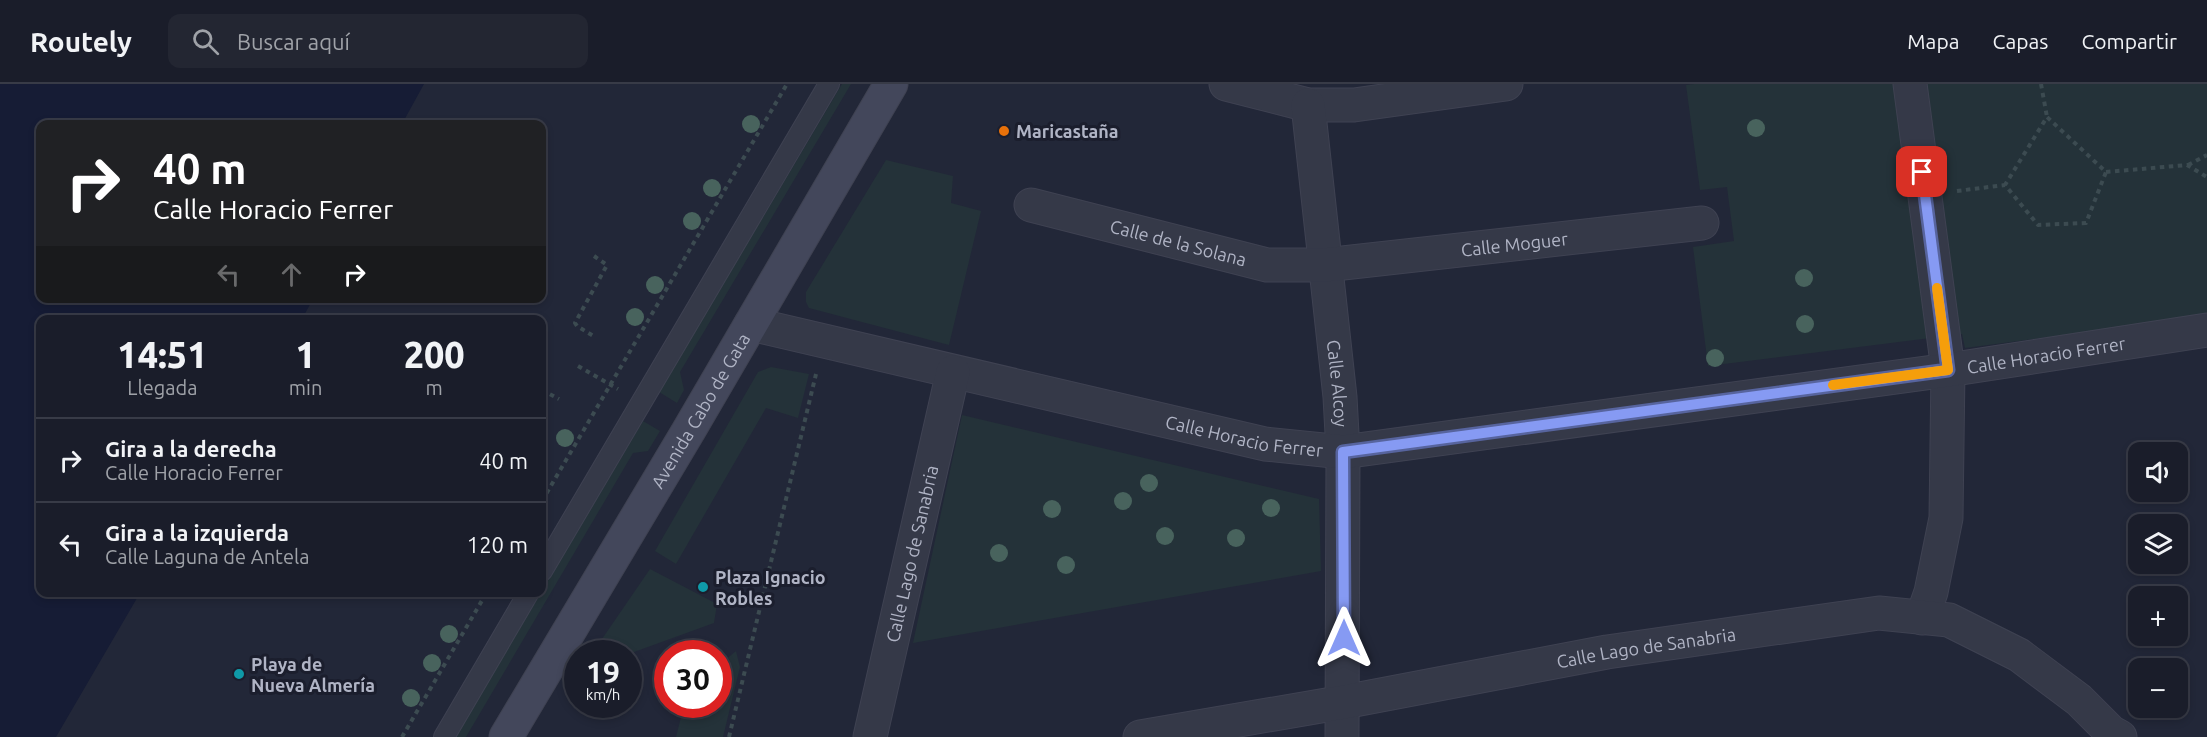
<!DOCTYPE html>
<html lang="es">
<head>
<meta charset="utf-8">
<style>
	:root { --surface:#1a1d2a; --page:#232632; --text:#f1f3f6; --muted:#9fa2a8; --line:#383b47 }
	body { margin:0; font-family:Ubuntu,sans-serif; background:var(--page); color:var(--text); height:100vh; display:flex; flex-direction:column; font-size:22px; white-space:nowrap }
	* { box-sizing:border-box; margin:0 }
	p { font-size:20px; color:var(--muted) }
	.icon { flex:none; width:33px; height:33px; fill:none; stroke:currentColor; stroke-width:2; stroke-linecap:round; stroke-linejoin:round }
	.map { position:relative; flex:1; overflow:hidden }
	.drawer { position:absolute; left:36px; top:231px; width:510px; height:282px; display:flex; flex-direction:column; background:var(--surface); border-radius:12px; box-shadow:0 3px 9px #0003,0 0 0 2px var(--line) }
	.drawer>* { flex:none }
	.top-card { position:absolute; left:36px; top:36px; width:510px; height:183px; border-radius:12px; box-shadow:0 3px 9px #0003,0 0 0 2px var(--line); background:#202124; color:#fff; overflow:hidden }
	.controls { position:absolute; left:2128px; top:358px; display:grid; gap:12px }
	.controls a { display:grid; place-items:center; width:60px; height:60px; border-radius:12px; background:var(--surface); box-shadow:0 3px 9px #0003,0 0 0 2px var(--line); font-size:30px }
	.speed { position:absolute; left:564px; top:556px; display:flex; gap:12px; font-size:30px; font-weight:700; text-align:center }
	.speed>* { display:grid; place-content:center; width:78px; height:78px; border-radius:50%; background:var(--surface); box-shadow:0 3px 9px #0003,0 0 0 2px var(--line); line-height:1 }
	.speed small { font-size:15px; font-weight:400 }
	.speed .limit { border:9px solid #d22; background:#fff; color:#111 }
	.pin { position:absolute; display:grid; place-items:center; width:51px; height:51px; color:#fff; margin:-26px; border-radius:12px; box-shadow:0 3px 9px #0006 }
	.me { position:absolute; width:66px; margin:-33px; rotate:0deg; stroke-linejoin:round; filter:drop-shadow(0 0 4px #0008) }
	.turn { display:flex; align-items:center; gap:21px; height:126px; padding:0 18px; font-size:27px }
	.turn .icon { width:78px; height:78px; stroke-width:2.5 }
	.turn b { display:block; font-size:42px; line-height:51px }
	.lanes { display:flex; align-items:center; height:57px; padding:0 18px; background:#0003; justify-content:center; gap:30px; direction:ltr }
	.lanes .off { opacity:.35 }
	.eta { display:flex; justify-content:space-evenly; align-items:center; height:102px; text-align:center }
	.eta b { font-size:36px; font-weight:800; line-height:42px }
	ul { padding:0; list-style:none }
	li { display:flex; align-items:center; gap:18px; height:84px; padding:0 18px; border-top:2px solid var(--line) }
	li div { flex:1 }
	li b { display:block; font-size:22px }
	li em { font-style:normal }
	header { display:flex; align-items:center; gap:36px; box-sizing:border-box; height:84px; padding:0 30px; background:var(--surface); border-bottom:2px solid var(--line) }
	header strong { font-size:28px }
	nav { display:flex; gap:33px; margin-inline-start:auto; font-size:21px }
	.search { width:420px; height:54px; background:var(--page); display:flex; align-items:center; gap:15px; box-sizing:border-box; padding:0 21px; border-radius:12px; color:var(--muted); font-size:22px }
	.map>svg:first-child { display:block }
	.green { fill:#243239 }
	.water { fill:#161c35 }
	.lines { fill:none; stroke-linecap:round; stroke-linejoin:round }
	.lane-casing { stroke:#3f4252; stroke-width:22 }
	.street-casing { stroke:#3f4252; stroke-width:35 }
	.secondary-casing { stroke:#3f4252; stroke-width:35 }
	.path { stroke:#3c4b51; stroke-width:4; stroke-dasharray:4.5 4.5; stroke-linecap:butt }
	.lane { stroke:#353948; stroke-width:20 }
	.street { stroke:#353948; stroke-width:33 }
	.secondary { stroke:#43475b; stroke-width:33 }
	.tree { fill:#48635d }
	.route-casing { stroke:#57649e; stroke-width:15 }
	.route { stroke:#869af3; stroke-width:10 }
	.slow { stroke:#f59e0b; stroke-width:10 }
	.food-dot { fill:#e8710a; stroke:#1b1e2d; stroke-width:2 }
	.culture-dot { fill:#0f9aa8; stroke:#1b1e2d; stroke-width:2 }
	.labels { text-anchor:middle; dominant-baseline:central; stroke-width:6; stroke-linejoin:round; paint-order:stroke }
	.poi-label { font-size:18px; font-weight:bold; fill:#b0b4c5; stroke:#1b1e2d; text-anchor:start }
	.street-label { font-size:18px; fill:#b0b4c5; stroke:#1b1e2d }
</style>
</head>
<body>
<header>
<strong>Routely</strong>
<div class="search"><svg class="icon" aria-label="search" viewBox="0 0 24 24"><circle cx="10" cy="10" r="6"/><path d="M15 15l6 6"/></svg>Buscar aquí</div>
<nav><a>Mapa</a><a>Capas</a><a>Compartir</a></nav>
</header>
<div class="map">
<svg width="2207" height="653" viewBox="0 0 2207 653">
	<rect width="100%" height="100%" fill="#222738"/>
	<!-- green -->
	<path class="green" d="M842,0H851L680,288L684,306L677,319L659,308Z
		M1694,0H2207V232L1965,264L1962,250L1708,282L1693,163L1734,157L1727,103L1700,106L1686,1Z
		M886,76L953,92L951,119L981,127L949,261L809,224L806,218V208Z
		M771,283L809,290L798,334L766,324L676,480L655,467L758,288Z
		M962,331L1319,415L1321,487L913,559Z
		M643,337L660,347L648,367L633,369L466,653H455Z
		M650,485L717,520L714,539L634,568L629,584L628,570H611L612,568L602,555Z
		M736,567L740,583L723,653H676L684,621H718L719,581Z"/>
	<!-- water -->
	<path class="water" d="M0,0H424L402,40H40V214L313,215L302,235L40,236V508L140,509L56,653H0Z"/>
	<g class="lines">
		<!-- lane casing -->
		<g class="lane-casing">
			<path id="lane" d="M542,487L829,0
				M444,653L529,508"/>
		</g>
		<!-- street casing -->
		<g class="street-casing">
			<g id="street">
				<path d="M1226,0L1308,21H1354L1506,0"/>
				<path d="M1910,0L1948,286L1946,434L1931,508L1922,534"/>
				<path id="s1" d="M1308,21L1340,313L1343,368L1342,653"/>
				<path id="s2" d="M1031,121L1267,181H1325L1702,139"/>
				<path id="s3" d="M751,240L1265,360L1343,368L1948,286L2207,246"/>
				<path id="s4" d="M870,653L953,288"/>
				<path id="s5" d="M1140,653L1344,618L1607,568L1879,529L1949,536L2019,571L2079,616L2111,648L2120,653"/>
			</g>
		</g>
		<!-- secondary casing -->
		<g class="secondary-casing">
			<g id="secondary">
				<path id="s6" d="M506,653L689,346L891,0"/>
			</g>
		</g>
		<!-- path -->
		<path class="path" d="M2041,0L2047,33
			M2188,81L2207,71
			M2106,88L2187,81L2207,93
			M1957,107L2005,101L2038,141L2086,139L2106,88L2047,33L2005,101
			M594,172L607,181L575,239L577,242L595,253
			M578,282L618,305
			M542,306L559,315
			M542,417L787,0
			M402,653L487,508
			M729,653L816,290"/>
		<!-- lane -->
		<use href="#lane" class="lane"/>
		<!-- street -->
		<use href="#street" class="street"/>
		<!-- secondary -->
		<use href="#secondary" class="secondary"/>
	</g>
	<!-- trees -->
	<g class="tree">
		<circle cx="751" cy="40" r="9"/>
		<circle cx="1756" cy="44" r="9"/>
		<circle cx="712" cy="104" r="9"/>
		<circle cx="692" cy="137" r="9"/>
		<circle cx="1804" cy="194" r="9"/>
		<circle cx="655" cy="201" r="9"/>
		<circle cx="635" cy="233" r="9"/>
		<circle cx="1805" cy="240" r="9"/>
		<circle cx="1715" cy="274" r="9"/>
		<circle cx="565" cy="354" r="9"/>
		<circle cx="1149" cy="399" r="9"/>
		<circle cx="1123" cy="417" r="9"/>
		<circle cx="1271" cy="424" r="9"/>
		<circle cx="1052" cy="425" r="9"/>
		<circle cx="1165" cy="452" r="9"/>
		<circle cx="1236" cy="454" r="9"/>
		<circle cx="999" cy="469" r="9"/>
		<circle cx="1066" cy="481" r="9"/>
		<circle cx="449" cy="550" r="9"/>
		<circle cx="432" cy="579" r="9"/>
		<circle cx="411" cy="614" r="9"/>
	</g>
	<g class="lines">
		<!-- route casing -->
		<g class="route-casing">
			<path id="route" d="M1344,554L1343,368L1948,286L1922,88"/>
		</g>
		<!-- route -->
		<use href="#route" class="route"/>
		<!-- slow -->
		<path class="slow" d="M1833,301L1948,286L1937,204"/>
	</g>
	<!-- markers -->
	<circle class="food-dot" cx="1004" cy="47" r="6"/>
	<g class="culture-dot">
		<circle cx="703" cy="503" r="6"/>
		<circle cx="239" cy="590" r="6"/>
	</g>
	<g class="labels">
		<!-- poi labels -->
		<g class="poi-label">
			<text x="1016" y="47">Maricastaña</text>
			<text x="715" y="493">Plaza Ignacio<tspan x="715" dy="21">Robles</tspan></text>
			<text x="251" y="580">Playa de<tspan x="251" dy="21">Nueva Almería</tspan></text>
		</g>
		<!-- street labels -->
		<g class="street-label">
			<text stroke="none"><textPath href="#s2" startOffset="152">Calle de la Solana</textPath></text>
			<text stroke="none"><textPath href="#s2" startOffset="492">Calle Moguer</textPath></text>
			<text stroke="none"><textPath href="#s3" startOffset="1316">Calle Horacio Ferrer</textPath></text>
			<text stroke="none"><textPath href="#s1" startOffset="280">Calle Alcoy</textPath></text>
			<text stroke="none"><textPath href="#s6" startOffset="380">Avenida Cabo de Gata</textPath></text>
			<text stroke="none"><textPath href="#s3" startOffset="506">Calle Horacio Ferrer</textPath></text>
			<text stroke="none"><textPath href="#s4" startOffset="188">Calle Lago de Sanabria</textPath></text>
			<text stroke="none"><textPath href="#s5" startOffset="514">Calle Lago de Sanabria</textPath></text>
		</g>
	</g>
</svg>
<div class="controls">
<a><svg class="icon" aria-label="sound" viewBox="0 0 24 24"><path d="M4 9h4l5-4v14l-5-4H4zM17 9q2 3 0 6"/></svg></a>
<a><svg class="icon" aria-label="layers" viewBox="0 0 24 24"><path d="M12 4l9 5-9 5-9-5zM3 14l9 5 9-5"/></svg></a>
<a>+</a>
<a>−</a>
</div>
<div class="speed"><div>19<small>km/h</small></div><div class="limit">30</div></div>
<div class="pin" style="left:1922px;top:88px;background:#d93025"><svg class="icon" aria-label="arrive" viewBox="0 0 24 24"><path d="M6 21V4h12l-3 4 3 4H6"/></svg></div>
<svg class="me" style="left:1344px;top:554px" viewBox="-20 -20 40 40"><path d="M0-17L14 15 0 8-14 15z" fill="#869af3" stroke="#fff" stroke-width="4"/></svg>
<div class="top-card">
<div class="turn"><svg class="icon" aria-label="right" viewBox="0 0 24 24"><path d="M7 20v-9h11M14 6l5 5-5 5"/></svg><div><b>40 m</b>Calle Horacio Ferrer</div></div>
<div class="lanes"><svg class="icon off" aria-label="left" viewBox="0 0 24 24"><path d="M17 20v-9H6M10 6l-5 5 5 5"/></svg><svg class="icon off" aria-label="ahead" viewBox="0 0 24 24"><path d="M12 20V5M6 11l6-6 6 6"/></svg><svg class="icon" aria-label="right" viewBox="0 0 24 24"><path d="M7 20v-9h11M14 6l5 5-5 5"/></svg></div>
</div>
<section class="drawer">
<div class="eta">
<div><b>14:51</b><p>Llegada</p></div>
<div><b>1</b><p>min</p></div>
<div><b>200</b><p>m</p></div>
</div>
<ul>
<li><svg class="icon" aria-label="right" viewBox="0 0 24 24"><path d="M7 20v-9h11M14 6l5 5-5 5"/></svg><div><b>Gira a la derecha</b><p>Calle Horacio Ferrer</p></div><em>40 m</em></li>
<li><svg class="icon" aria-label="left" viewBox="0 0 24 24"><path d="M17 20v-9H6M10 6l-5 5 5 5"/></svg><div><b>Gira a la izquierda</b><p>Calle Laguna de Antela</p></div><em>120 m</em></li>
</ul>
</section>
</div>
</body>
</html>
